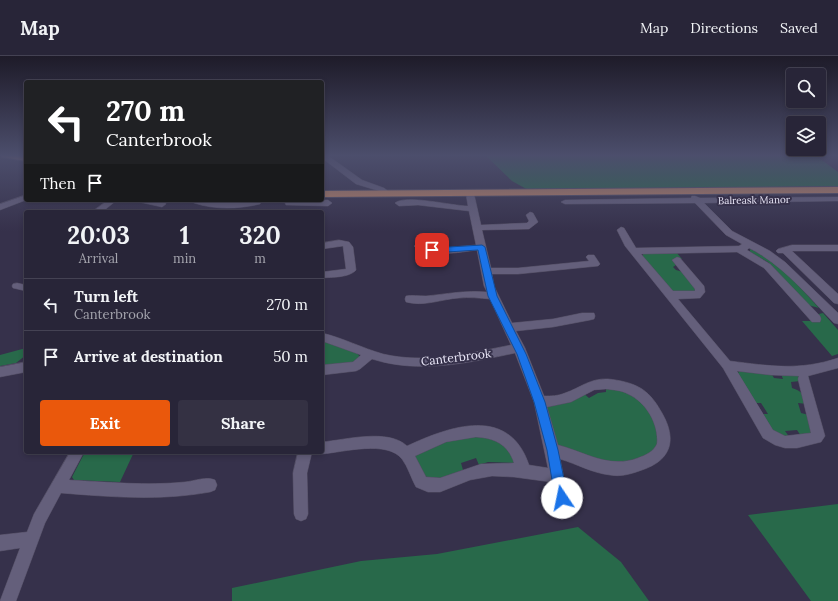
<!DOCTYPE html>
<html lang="en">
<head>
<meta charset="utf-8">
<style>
	:root { --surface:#282538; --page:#343143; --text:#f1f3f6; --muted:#a5a5ae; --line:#444253; --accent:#ea580c }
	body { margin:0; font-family:Lora,serif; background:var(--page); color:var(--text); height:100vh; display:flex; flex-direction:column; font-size:15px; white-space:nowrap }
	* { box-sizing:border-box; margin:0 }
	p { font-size:13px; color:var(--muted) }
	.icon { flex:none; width:22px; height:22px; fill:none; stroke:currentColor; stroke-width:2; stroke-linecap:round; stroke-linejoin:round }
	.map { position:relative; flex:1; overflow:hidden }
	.sheet { position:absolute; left:24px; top:154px; width:300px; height:244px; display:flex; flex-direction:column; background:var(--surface); border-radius:4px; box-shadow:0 2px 6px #0003,0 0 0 1px var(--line) }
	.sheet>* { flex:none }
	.guide { position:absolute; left:24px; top:24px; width:300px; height:122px; border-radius:4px; box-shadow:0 2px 6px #0003,0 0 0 1px var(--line); background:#202124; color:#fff; overflow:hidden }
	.tools { position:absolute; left:786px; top:12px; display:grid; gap:8px }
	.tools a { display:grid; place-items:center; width:40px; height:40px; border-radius:4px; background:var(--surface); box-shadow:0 2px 6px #0003,0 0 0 1px var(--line); font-size:20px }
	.pin { position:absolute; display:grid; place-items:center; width:34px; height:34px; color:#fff; margin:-17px; border-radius:8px; box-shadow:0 2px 6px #0006 }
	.me { position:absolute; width:44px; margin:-22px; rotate:349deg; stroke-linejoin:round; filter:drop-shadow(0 0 3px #0008) }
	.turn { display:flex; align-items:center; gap:14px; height:84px; padding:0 16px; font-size:18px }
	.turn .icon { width:52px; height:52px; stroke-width:2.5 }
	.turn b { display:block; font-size:28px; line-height:34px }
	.then { display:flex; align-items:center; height:38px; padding:0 16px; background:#0003; gap:8px; font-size:15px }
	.eta { display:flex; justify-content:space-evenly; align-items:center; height:68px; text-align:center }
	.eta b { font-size:24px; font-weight:800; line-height:28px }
	.action { display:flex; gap:8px; margin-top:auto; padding:8px 16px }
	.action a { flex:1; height:46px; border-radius:4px; background:var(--accent); color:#fff; font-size:16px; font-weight:800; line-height:46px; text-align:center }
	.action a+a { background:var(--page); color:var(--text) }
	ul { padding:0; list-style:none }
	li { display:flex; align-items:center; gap:12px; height:52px; padding:0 16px; border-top:1px solid var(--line) }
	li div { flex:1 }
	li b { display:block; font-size:15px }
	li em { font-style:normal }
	header { display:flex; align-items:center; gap:24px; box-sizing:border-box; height:56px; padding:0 20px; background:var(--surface); border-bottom:1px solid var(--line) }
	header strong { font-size:19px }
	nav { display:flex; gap:22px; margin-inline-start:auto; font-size:14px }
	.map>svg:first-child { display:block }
	.green { fill:#28694a }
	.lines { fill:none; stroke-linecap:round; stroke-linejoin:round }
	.minor-casing { stroke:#534e64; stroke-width:1 }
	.major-casing { stroke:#534e64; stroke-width:2 }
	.minor { fill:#645f7b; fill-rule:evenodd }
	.major { fill:#be8466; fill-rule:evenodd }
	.route { fill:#1a73e8; stroke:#114b97 }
	.labels { text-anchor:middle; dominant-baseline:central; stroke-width:4; stroke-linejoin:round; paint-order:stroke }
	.far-street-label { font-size:10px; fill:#eae7f8; stroke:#36314b }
	.street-label { font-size:12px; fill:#eae7f8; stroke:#36314b }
</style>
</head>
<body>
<header>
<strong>Map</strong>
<nav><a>Map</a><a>Directions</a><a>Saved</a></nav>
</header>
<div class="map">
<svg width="838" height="545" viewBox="0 0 838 545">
	<rect width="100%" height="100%" fill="#36314b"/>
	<!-- green -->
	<path class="green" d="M485,99H815L838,116V130L530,135L512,125Z
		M750,193C778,204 799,231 819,252L808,249L768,206L750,196Z
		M676,196L682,203L674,204L676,209L673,211L676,214L683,216L696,234L694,236H674L669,233L643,201V197Z
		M823,257L838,274V298L832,300L802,265H820L819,258Z
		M322,284L357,297L360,301L356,306L322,311Z
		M26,292V299L16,307L0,310V299Z
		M739,314L771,317L774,322L783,323L781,318H808L809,324L800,322V325L791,326L792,332C802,335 804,339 807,348L798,347L801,357L809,359L813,376L811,378L801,380L797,374L785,375L790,382H778L761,358H768L761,347H754L738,318Z
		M606,331L626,334L636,340L657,366L658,390L648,400L618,410L559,390L556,387L546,349L583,337L589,342L598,337L606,336Z
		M487,379L512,395L514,407L488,406L479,409L476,402L461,407L463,414C457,416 451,419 445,421C425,427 414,415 415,396L431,387Z
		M85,396H134L120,426L74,424L72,421Z
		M838,448V545H811L748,459Z
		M578,471L621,506L649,545H232V532L361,505L437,498Z"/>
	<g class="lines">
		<!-- minor casing -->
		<g class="minor-casing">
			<path id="minor" d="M322,99H327L362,124L384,132L392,138L388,140L379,135L356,128L322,102Z
				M467,136H470L474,138L481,169L527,167L529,165L526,159L530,156L533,157L538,166L529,173L482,174L491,212H518L589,205L586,201L588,199H594L600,208L598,210L518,218H492L494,230L512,267L553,263L582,257H594L595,260L594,263L590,264L553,271L516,275L525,292L544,340C551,340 558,340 565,337C580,332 590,322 608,323C619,324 633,327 642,333C651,339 657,348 662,357C677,383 672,404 642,414C631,418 621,421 610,419C592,417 577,408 560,403L568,442L566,447L561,449L556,447L551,426L514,421L492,420L470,424L440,436H428L416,431C411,422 408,411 402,403C387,384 344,396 322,398L317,396H322V386C345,384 388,372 407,390C450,370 509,349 529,409L548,412L534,346L515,297C468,307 419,318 372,303L360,313L356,315L322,319V309L353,306L361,299L322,285V277C343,282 362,292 383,298C425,308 470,297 511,289L490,243C480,242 469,241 459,242C442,243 424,251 406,246L405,243L406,240C412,239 419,240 426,240C447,238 465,234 487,236L484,230L477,194C461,196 426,203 414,190L419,187L442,192L476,189L469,155L418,149L399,150L395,147C405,138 453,150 468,150L466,138ZM606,333C613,334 621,334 628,338C646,346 659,368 657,388C653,396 646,399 638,402C609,413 585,396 558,389L547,351L571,346L594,334ZM476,381C494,382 508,388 514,407L481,408L440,422L426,421L415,400L446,386Z
				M26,139V144L0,154V148Z
				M692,140H695L700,142L838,141V145H835L704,147L732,175L770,195L785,206L838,257V268L834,267C808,240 783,209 749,192L747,194L770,208L820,260L821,263L820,266H812L764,212L737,196L641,198L673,235H695V233L672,204L677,201L680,202L704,230L705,236L700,242L678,243L730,305C770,310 799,315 838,302V312L808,320L825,380L821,386L797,392H785L775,389L763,382L723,312L625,190L617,174L621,171L624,172L636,192L739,190L742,188L726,179L695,147L565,148L561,146L565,144L691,142ZM737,315L771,319L799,320L798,323L811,377L785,380L773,374Z
				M108,144H117L102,156H92Z
				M138,144H154L165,146L166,148L162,151L139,146Z
				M194,144L227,147L259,144L261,146L260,148C239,153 215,154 194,147Z
				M289,144H328L332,147L328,150L286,149L285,147L286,145Z
				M339,184L349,186L353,191L356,214C349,222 332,221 322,222V216L346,213L343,190L322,193V187Z
				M792,189H838V195H792L838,238V248L834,247L783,197H778L776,195L778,193Z
				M17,227L26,229V235L13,232L12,230L13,228Z
				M26,306V316L0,321V311Z
				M70,396H84L69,424C108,426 146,430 185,426C195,425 206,420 215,424L217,429L215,434L210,436C160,445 112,441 61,437L45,467L16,545H0L20,492L0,495V479L27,476L34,458Z
				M298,396H312L307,417L308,458L306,463L301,465L296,463L294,458L293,417Z"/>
		</g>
		<!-- major casing -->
		<g class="major-casing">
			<path id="major" d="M1,99H16L26,101V105L2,101Z
				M838,131V137L322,141V135Z"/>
		</g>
		<!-- minor -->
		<use href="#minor" class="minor"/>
		<!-- major -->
		<use href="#major" class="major"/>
	</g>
	<!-- sky -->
	<linearGradient id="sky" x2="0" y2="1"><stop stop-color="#1e1b29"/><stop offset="0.57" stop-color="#4c4e6c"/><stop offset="1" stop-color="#4c4e6c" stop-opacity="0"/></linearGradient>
	<rect width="838" height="175" fill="url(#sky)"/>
	<!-- route -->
	<path class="route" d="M482,189L485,191L497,240L526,298L545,346L558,394L568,442L566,446L562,448L557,446L555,442L547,394L534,346L517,298L488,240L478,194L432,197L428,194L432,192Z"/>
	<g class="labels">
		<!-- far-street labels -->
		<g class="far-street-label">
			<text transform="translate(754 144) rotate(-1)">Balreask Manor</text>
		</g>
		<!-- street labels -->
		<g class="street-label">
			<text transform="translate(456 301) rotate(-7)">Canterbrook</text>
		</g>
	</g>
</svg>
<div class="tools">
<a><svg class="icon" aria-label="search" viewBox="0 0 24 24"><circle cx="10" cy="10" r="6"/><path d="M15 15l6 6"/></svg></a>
<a><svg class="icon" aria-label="layers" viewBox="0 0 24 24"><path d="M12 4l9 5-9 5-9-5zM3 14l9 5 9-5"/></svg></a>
</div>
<div class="pin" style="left:432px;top:194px;background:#d93025"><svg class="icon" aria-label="arrive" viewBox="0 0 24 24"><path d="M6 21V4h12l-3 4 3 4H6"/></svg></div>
<svg class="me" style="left:562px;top:442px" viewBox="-20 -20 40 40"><circle r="19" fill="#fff"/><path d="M0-13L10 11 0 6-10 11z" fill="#1a73e8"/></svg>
<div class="guide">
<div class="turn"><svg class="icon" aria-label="left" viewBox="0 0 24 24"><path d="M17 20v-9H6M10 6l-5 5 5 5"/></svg><div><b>270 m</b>Canterbrook</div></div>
<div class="then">Then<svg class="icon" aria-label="arrive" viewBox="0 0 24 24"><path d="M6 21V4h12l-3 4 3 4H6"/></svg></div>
</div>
<section class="sheet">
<div class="eta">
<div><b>20:03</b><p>Arrival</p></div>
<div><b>1</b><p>min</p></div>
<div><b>320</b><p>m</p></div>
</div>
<ul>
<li><svg class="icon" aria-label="left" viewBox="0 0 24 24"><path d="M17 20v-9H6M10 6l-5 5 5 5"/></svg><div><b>Turn left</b><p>Canterbrook</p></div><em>270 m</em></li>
<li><svg class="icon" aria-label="arrive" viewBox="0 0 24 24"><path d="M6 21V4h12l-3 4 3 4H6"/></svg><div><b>Arrive at destination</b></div><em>50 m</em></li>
</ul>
<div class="action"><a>Exit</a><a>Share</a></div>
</section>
</div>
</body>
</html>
